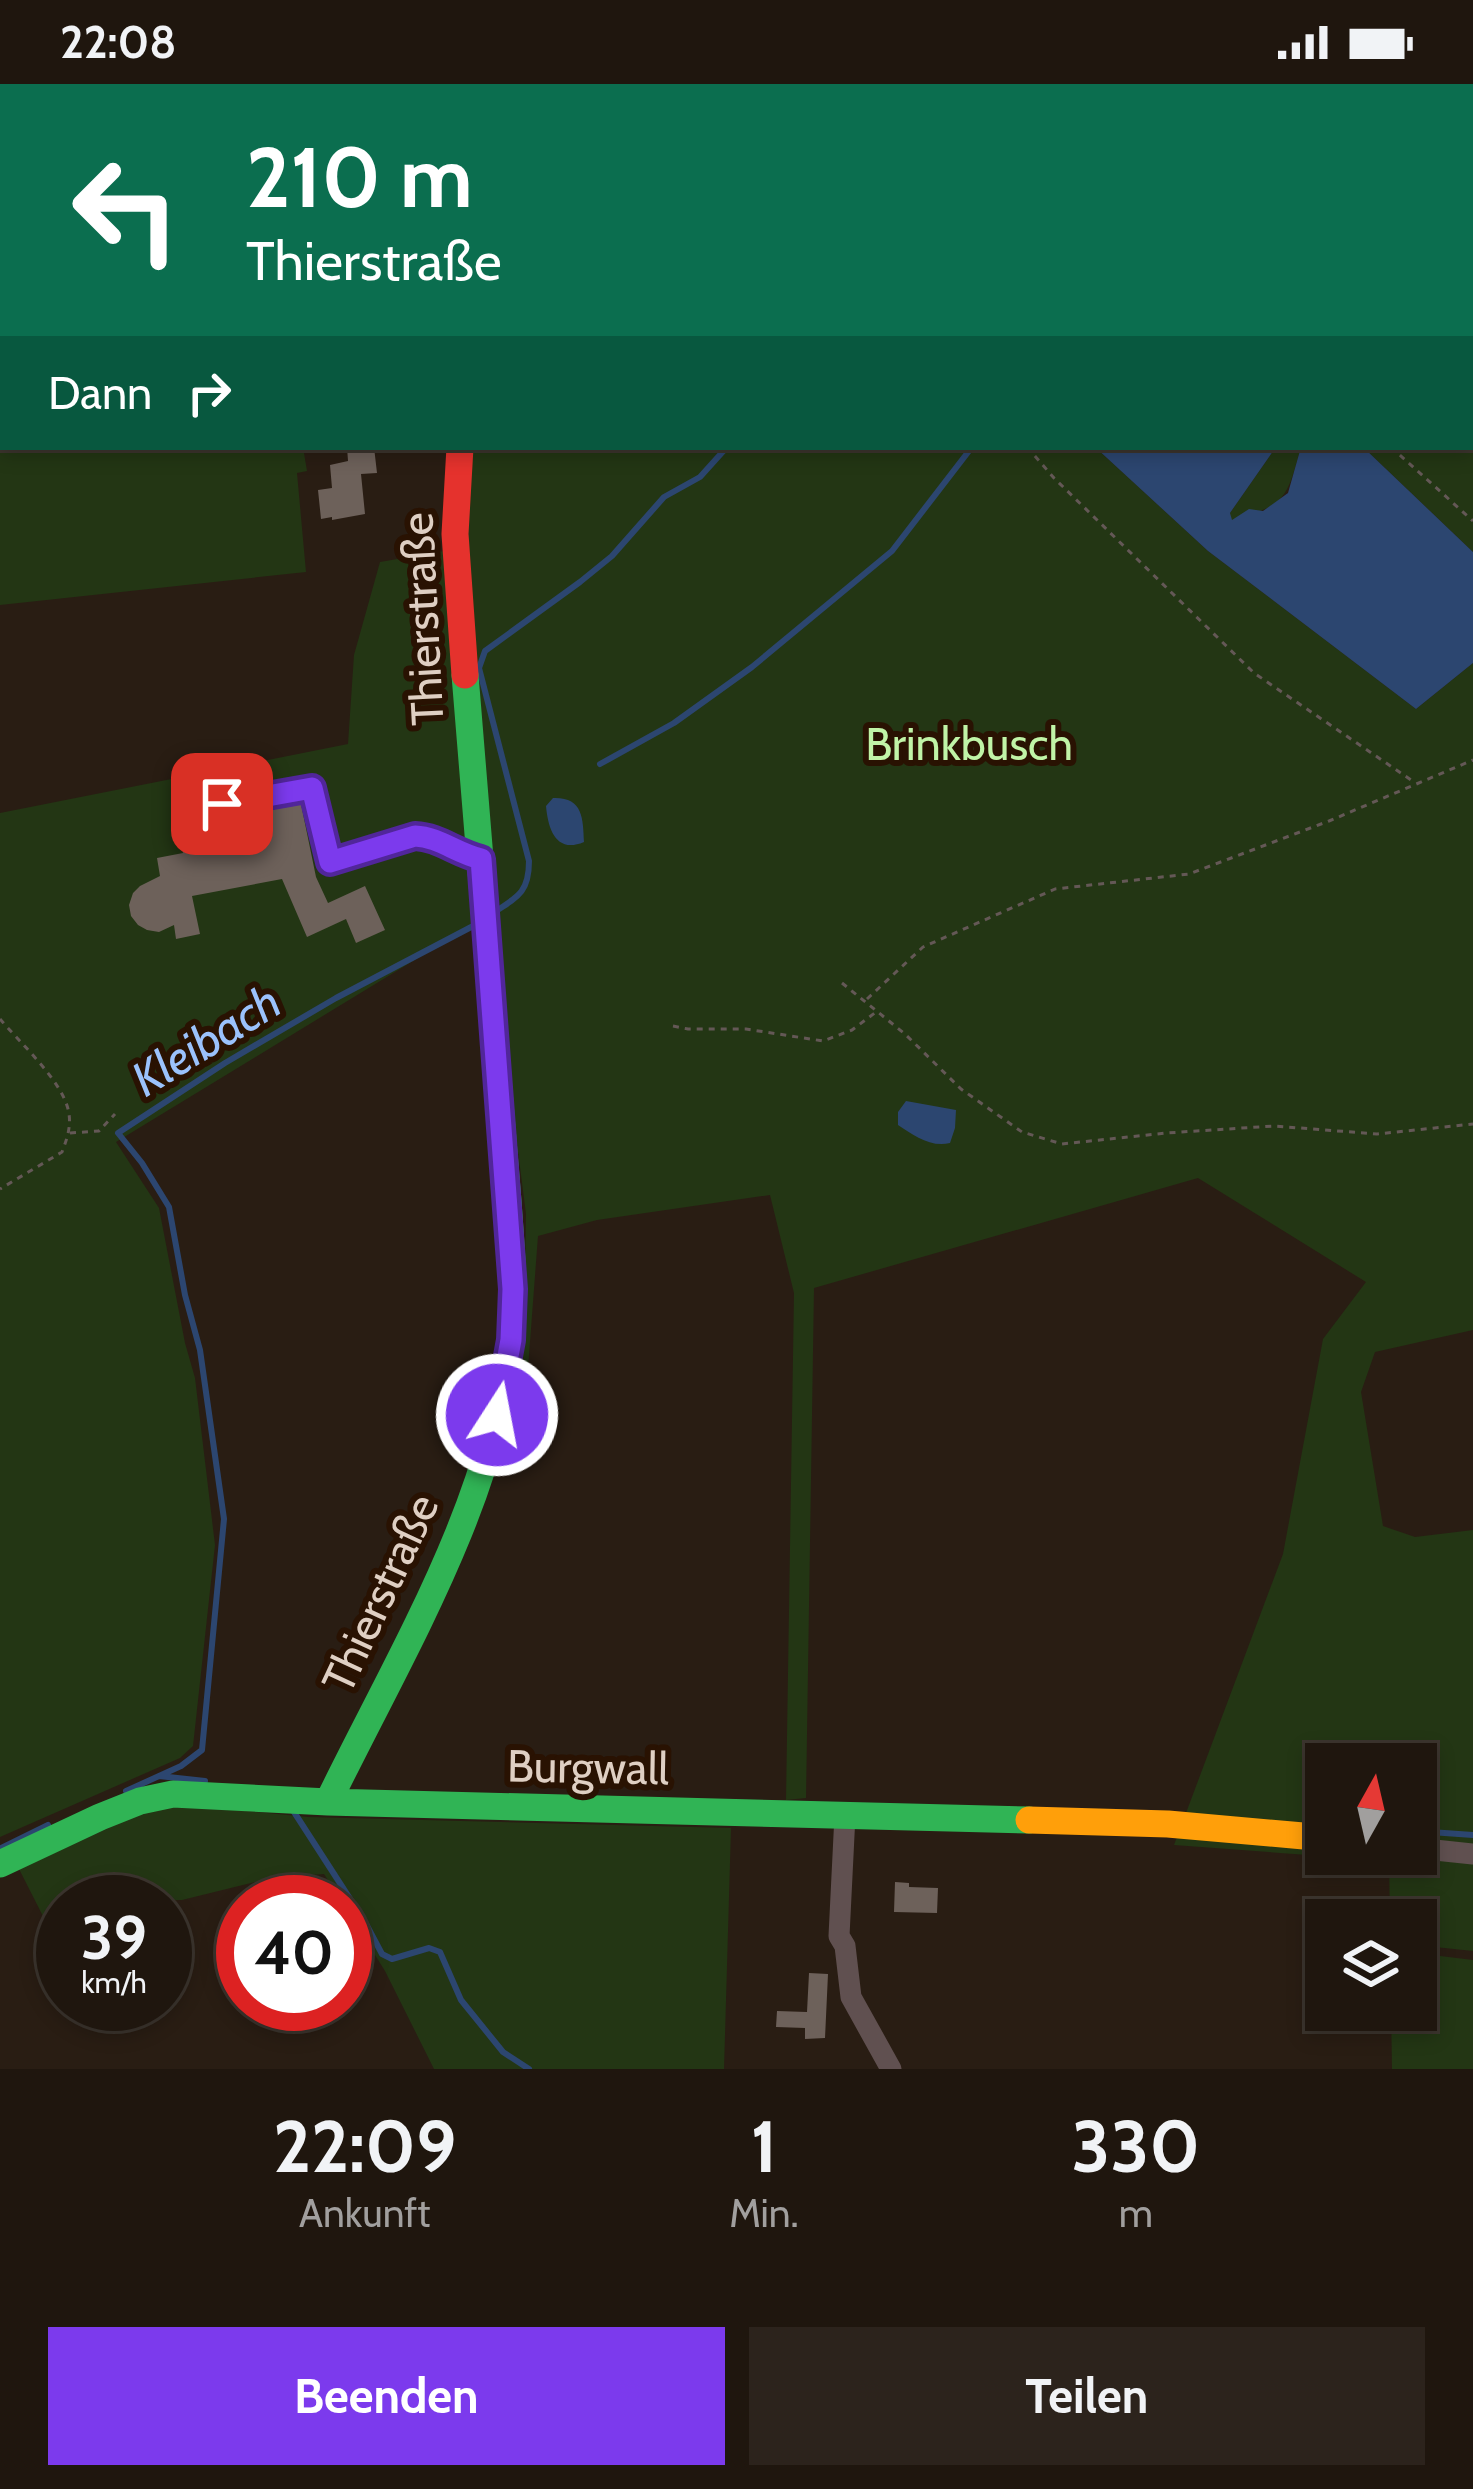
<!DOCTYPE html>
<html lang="de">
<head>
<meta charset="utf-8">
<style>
	:root { --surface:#1f160e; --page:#2c231c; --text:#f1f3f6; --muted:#a19f9e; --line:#3c352e; --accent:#7c3aed }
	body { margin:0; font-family:Cabin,sans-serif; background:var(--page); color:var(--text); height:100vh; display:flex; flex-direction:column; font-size:45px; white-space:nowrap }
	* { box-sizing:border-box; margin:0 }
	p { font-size:39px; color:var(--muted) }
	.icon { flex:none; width:66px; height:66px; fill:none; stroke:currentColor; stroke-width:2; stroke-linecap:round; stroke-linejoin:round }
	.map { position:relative; height:1985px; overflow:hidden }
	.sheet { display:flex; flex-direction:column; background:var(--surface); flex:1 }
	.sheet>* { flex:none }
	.banner { position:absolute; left:0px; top:0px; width:1473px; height:366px; box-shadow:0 6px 18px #0003,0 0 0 3px var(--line); background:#0b6e4f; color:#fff; overflow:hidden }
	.needle { width:78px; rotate:8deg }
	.tools { position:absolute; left:1305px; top:1659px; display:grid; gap:24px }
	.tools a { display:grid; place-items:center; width:132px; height:132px; border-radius:0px; background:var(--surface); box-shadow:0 6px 18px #0003,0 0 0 3px var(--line); font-size:60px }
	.speed { position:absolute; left:36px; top:1791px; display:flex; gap:24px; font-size:60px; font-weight:700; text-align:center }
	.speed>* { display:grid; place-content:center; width:156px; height:156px; border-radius:50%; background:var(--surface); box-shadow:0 6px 18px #0003,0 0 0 3px var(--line); line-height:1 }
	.speed small { font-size:30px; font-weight:400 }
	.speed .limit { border:18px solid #d22; background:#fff; color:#111 }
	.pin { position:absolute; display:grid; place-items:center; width:102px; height:102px; color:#fff; margin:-51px; border-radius:24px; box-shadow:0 6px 18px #0006 }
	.me { position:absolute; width:132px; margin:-66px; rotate:11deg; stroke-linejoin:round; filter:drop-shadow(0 0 9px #0008) }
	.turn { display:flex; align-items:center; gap:42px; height:252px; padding:0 48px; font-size:54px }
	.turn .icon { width:156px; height:156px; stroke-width:2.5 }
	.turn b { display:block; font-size:84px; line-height:102px }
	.then { display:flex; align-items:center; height:114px; padding:0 48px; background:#0003; gap:24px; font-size:45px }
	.eta { display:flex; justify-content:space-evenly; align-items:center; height:204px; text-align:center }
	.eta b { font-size:72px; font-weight:700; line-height:84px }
	.action { display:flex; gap:24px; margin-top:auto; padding:24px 48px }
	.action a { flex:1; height:138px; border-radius:0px; background:var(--accent); color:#fff; font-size:48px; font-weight:700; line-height:138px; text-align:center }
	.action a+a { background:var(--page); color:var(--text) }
	.status { display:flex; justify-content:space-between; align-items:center; height:84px; padding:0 60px; background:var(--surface); direction:ltr }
	.status svg { height:33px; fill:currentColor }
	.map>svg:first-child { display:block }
	.green { fill:#233614; fill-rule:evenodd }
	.water { fill:#2c4670 }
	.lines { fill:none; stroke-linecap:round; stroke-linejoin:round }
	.stream { stroke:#2c4670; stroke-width:6 }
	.building { fill:#6d615a }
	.path { stroke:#645856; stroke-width:3; stroke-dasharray:6 6; stroke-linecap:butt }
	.street { stroke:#605050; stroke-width:21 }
	.fast { stroke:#30b455; stroke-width:27 }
	.slow { stroke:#ff9f0a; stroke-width:27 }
	.jam { stroke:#e5322d; stroke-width:27 }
	.route-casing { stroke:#51269a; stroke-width:30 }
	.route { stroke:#7c3aed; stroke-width:21 }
	.labels { text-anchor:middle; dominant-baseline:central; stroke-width:12; stroke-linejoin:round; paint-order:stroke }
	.street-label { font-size:45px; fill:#dfcfc3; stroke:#291202 }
	.park-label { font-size:45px; fill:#c0f4a7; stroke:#291202 }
	.water-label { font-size:48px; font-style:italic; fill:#9bc2fc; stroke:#291202 }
</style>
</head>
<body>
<div class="status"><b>22:08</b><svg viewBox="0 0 49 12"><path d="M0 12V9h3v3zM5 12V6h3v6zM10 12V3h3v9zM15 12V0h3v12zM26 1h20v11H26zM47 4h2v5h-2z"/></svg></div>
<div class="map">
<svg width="1473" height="1985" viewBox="0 0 1473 1985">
	<rect width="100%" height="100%" fill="#291d13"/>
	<!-- green -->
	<path class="green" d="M652,0H1473V37L1470,38V3H650Z
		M3,99V363H303L307,387L297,389L306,488L0,521V100Z
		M1470,239L1473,241V468L1363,363H1470Z
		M467,363H1095L1208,467L1416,625L1473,579V1246L1375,1268L1361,1308L1383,1442L1415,1453L1473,1446V1867L1416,1861V1836H1390L1389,1777L1174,1761L1283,1470L1323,1255L1366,1198L1198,1094L814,1204L806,1714L786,1716L794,1209L770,1111L597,1136L538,1152L526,1311L510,1380L501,1374L524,1240L526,1130L506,974L468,532ZM1326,1680H1416V1770H1326Z
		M1276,363H1301C1286,417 1286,420 1231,437L1230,429Z
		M444,467L477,838L116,1058L159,1124L185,1259L195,1294L215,1461L193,1662L180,1674L0,1753V729L348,660L354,571L380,478Z
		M173,1720L308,1733L731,1744L724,1985H434L385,1887L345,1823V1818H342L324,1790L271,1794L182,1816L63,1818V1849L49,1844L19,1785L148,1726Z
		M1416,1869L1473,1876V1985H1392L1391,1926H1416Z"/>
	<!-- water -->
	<path class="water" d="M1095,363H1276L1230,429L1232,436L1249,425L1263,427L1288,409L1301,363H1363L1473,468V579L1416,625L1208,467Z
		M553,714C583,713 583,734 584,758C556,770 548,745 546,722Z
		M906,1017L956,1026L955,1044L950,1059C931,1064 913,1051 898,1041V1028Z"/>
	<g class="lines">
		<!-- stream -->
		<path class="stream" d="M1041,3L1044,0
			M600,680L674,639L752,583L892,467L972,363
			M496,827C520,812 529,806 529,777L479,584L485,567L580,498L612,472L664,413L700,393L727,363
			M159,1692L205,1697
			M126,1707L181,1682L202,1666L224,1435L200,1266L185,1211L169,1123L142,1079L118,1049L225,979L336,914L475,841
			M294,1728L365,1838L382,1870L392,1875L429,1864L440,1868L461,1916L503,1968L529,1985
			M1416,1747L1473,1751
			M1,1764L48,1741"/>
	</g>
	<!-- building -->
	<path class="building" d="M347,363H374L377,389L361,390L365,430L332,436V433L321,435L318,406L332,404L330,381L348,377Z
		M207,719L212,731L224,735L301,720L316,793L328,819L365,802L385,846L356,859L346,835L307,853L282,795L192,812L200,850L176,855L174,841L159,848L147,846L138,841L131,832L129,821L133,809L140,802L160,792L157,774L183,769L175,725Z
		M895,1798L909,1799V1803L938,1804L937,1829L894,1828Z
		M809,1889L828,1890L825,1954L805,1955V1944L776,1943L777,1927L807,1928Z"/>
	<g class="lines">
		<!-- path -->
		<path class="path" d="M912,0L914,3
			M978,0L982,3
			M1470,328L1473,330
			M1027,363L1054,394L1254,589L1414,698
			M1391,363L1473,437
			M842,899L905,950L961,1005L1022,1048L1062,1060L1166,1049L1274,1042L1377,1050L1473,1040
			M867,915L923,863L1055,805L1189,790L1329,737L1473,676
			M0,935C20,959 65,999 69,1030C71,1043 67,1055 62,1068L0,1105
			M673,942L688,945H746L823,957L852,946L876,928
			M70,1049L99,1047L115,1030"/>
		<!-- street -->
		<path class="street" d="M644,3L646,0
			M222,720L312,703L330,778L415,752C439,753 457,769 480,775
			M845,1731L839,1852L845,1862L851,1913L891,1985
			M1416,1764L1473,1770"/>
		<!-- fast -->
		<path class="fast" d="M328,1718C400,1570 492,1422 511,1256C516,1210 511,1163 508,1117L465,591
			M0,1780L100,1733L140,1717L173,1710L328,1718L1029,1736"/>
		<!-- slow -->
		<path class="slow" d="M1029,1736L1168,1740L1326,1754"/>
		<!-- jam -->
		<path class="jam" d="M460,363L455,450L465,591"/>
	</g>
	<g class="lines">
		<!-- route casing -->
		<g class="route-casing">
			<path id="route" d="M222,720L312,704L330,778L415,752C439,753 456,769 481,775L513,1205L511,1256L497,1331"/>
		</g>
		<!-- route -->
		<use href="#route" class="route"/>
	</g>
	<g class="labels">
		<!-- street labels -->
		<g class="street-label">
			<text transform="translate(422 535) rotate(-93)">Thierstraße</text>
			<text transform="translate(380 1509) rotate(-65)">Thierstraße</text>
			<text transform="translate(588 1683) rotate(1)">Burgwall</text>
		</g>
		<!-- park labels -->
		<g class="park-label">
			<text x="969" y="660">Brinkbusch</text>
		</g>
		<!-- water labels -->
		<g class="water-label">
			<text transform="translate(206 956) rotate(-32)">Kleibach</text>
		</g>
	</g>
</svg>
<div class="tools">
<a><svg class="needle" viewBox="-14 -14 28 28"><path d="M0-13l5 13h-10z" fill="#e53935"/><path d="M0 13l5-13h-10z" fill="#a19f9e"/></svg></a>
<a><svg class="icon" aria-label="layers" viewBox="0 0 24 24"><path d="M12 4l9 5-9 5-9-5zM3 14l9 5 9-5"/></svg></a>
</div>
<div class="speed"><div>39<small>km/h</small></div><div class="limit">40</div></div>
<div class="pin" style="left:222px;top:720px;background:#d93025"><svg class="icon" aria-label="arrive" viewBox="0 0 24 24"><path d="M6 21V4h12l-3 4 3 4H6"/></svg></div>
<svg class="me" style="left:497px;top:1331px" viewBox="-20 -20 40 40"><circle r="17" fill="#7c3aed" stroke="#fff" stroke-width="3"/><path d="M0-11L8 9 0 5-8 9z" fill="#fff"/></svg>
<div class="banner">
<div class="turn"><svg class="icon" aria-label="left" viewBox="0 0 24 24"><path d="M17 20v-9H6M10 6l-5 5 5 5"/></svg><div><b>210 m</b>Thierstraße</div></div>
<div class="then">Dann<svg class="icon" aria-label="right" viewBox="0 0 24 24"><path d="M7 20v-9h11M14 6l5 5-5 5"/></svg></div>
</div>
</div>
<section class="sheet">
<div class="eta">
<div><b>22:09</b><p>Ankunft</p></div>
<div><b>1</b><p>Min.</p></div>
<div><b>330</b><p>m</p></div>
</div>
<div class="action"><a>Beenden</a><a>Teilen</a></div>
</section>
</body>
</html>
